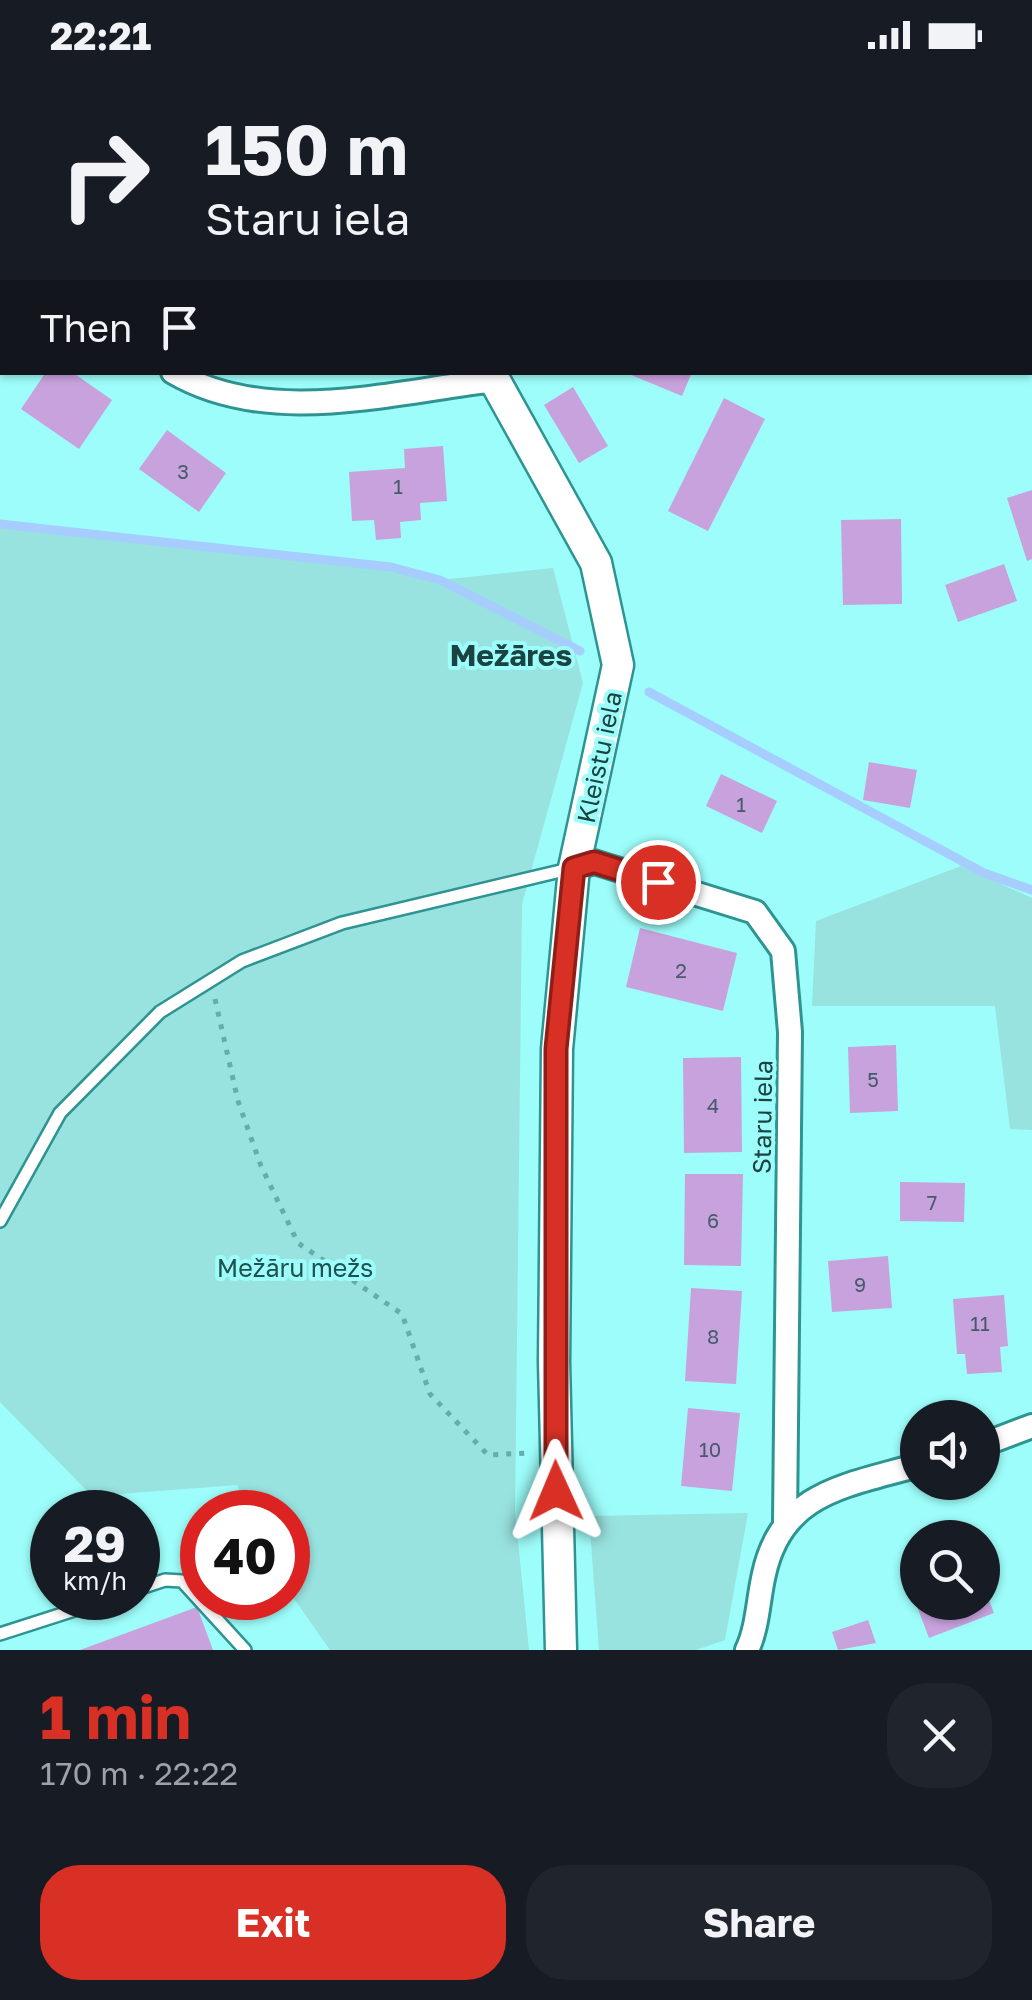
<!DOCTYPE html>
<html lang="en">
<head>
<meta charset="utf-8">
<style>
	:root { --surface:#171b24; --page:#20242c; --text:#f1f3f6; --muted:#9ea1a6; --accent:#d93025 }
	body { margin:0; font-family:"Golos Text",sans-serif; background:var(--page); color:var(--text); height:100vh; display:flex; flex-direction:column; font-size:38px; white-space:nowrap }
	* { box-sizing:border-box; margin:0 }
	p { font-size:32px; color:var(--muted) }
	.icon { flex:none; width:55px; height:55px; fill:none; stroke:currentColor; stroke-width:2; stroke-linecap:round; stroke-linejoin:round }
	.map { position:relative; height:1580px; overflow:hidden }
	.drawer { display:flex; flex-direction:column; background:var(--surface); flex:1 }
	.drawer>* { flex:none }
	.guide { position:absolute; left:0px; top:0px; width:1032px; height:305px; box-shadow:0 2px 8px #0004; background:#171b24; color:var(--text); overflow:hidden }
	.controls { position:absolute; left:900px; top:1330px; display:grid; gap:20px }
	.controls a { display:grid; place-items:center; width:100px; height:100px; border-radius:50%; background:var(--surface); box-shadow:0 2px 8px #0004; font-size:50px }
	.speed { position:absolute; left:30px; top:1420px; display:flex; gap:20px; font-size:50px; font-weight:700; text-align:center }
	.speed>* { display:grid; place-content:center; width:130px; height:130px; border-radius:50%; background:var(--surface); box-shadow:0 2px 8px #0004; line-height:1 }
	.speed small { font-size:25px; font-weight:400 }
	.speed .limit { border:15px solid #d22; background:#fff; color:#111 }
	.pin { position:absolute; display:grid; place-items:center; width:85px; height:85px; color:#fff; margin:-42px; border:5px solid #fff; border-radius:50%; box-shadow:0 2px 10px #0007 }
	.me { position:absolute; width:110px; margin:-55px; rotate:359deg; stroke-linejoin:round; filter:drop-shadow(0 0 8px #0008) }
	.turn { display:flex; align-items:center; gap:35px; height:210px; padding:0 40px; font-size:45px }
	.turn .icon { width:130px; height:130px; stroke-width:2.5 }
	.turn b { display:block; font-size:70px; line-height:85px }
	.then { display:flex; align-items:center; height:95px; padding:0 40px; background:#0003; gap:20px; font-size:38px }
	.round { display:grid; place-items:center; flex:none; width:105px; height:105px; border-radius:40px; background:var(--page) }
	.summary { display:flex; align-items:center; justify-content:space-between; height:170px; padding:0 40px }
	h1 { font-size:60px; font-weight:700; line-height:75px; color:var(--accent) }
	.action { display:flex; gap:20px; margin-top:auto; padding:20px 40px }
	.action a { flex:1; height:115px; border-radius:40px; background:var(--accent); color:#fff; font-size:40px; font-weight:700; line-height:115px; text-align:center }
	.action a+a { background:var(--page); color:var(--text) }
	.status { display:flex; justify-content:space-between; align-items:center; height:70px; padding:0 50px; background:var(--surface); direction:ltr }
	.status svg { height:28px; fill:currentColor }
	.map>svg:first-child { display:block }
	.green { fill:#98e2df }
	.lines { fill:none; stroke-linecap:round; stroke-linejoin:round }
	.stream { stroke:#a6cdfd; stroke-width:9 }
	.building { fill:#c8a2dd }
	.lane-casing { stroke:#2e9492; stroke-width:16 }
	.street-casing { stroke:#2e9492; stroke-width:28 }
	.secondary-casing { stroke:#2e9492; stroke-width:35 }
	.path { stroke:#65adab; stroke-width:5; stroke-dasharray:5 8; stroke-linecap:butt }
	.lane { stroke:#fff; stroke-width:11 }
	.street { stroke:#fff; stroke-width:22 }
	.secondary { stroke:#fff; stroke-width:30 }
	.route-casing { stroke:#8d1f18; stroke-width:25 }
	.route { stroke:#d93025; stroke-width:18 }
	.labels { text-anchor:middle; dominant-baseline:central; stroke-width:8; stroke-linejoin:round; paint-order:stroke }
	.number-label { font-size:20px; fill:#465b69 }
	.street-label { font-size:25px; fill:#1a4342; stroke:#9dfdfa }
	.park-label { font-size:25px; fill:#20504f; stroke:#9dfdfa }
	.quarter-label { font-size:30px; font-weight:bold; fill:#1a4342; stroke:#9dfdfa }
</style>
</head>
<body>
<div class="status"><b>22:21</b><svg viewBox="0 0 49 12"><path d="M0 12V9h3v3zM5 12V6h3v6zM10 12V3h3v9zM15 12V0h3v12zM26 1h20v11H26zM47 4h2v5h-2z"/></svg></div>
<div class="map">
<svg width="1032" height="1580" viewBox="0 0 1032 1580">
	<rect width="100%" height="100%" fill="#9dfdfa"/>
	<!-- green -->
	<path class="green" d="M0,454L391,497L440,510L553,498L583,613L522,834L515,1441L529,1580H330L288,1520V1442H250L237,1415L92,1426L0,1332Z
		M961,796L1032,828V1060L1010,1059L995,936H812L816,851Z
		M748,1443L725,1570L696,1580H599L589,1446Z"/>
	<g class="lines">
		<!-- stream -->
		<path class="stream" d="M0,454L391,497L440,510L580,581
			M649,622L984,803L1032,820"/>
	</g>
	<!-- building -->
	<path class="building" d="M46,302H72L112,330L79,379L21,339Z
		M624,302H692L682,326Z
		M573,317L608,376L579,393L544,335Z
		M724,328L765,349L708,461L668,441Z
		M167,360L226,403L199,442L139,399Z
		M443,376L447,431L420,433L421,450L400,452L401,468L376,470L374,450L352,451L349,402L405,398L404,379Z
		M1032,420V489L1027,491L1007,428Z
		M901,449L902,534L843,535L841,450Z
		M1004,494L1017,531L958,552L945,515Z
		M869,692L917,700L910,738L863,730Z
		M721,704L777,731L762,763L706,736Z
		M640,858L737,883L723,941L626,917Z
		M896,975L898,1041L850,1043L848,977Z
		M741,987L742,1082L684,1083L683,988Z
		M685,1104H743L741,1196L684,1195Z
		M900,1112L965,1113L964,1152L900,1151Z
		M888,1186L892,1238L832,1242L828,1191Z
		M691,1218L742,1221L736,1314L685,1311Z
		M1004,1225L1008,1276L1000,1277L1002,1302L967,1304L965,1284H957L953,1229Z
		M688,1338L740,1343L732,1421L681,1416Z
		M202,1448V1492L187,1455Z
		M983,1515L994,1543L929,1568L911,1521L918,1518V1532H982Z
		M197,1537L213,1580H80Z
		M868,1550L876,1573L838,1580L832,1562Z"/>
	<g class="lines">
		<!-- lane casing -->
		<g class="lane-casing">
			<path id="lane" d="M0,1151L60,1043L160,942L242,891L342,853L573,798
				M138,1519L165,1510L182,1511L245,1580
				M0,1564L112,1528"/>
		</g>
		<!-- street casing -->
		<g class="street-casing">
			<path id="street" d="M854,0L855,2
				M381,2L384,0
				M0,176L2,175
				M173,302C269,358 391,322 495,310
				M574,798L594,792L755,842L783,881L790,962L785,1452
				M982,1375L1032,1356
				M747,1580C758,1557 758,1529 764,1504C782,1421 847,1416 918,1395"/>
		</g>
		<!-- secondary casing -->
		<g class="secondary-casing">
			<path id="secondary" d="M292,0L294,2
				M490,302L596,493L618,595L574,798L557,979L554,1292L561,1580"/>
		</g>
		<!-- path -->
		<path class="path" d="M215,929L238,1031L261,1096L298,1173L402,1244L430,1324L488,1385L527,1383"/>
		<!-- lane -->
		<use href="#lane" class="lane"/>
		<!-- street -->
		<use href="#street" class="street"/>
		<!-- secondary -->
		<use href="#secondary" class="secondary"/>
	</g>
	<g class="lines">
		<!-- route casing -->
		<g class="route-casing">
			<path id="route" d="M556,1421V979L574,798L594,792L658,812"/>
		</g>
		<!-- route -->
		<use href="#route" class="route"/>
	</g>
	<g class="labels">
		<!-- number labels -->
		<g class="number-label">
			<text x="183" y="401">3</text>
			<text x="398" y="416">1</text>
			<text x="741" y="734">1</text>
			<text x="681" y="900">2</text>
			<text x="873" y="1009">5</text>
			<text x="713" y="1035">4</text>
			<text x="932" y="1132">7</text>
			<text x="713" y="1150">6</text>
			<text x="860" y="1214">9</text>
			<text x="980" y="1253">11</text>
			<text x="713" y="1266">8</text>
			<text x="710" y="1379">10</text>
		</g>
		<!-- street labels -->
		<g class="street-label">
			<text transform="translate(599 687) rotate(-78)">Kleistu iela</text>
			<text transform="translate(762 1047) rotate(-89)">Staru iela</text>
		</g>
		<!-- park labels -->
		<g class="park-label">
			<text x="295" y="1197">Mežāru mežs</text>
		</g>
		<!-- quarter labels -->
		<g class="quarter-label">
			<text x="511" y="585">Mežāres</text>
		</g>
	</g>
</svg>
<div class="controls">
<a><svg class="icon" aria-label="sound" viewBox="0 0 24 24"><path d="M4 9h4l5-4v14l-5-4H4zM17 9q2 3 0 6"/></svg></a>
<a><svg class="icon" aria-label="search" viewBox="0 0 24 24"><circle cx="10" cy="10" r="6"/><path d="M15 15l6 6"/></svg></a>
</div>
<div class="speed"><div>29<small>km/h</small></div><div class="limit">40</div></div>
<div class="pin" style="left:658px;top:812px;background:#d93025"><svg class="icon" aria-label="arrive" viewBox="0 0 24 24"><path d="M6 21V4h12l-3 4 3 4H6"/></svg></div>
<svg class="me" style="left:556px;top:1421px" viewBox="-20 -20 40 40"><path d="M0-17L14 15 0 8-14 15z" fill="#d93025" stroke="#fff" stroke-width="4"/></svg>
<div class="guide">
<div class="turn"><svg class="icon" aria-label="right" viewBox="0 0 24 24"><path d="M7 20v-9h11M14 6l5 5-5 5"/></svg><div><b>150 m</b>Staru iela</div></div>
<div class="then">Then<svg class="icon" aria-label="arrive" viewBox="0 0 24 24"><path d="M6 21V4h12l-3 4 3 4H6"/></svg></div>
</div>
</div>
<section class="drawer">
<div class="summary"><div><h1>1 min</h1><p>170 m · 22:22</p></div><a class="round"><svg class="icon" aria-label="close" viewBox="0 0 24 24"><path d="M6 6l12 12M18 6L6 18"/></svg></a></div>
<div class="action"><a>Exit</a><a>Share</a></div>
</section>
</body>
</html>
